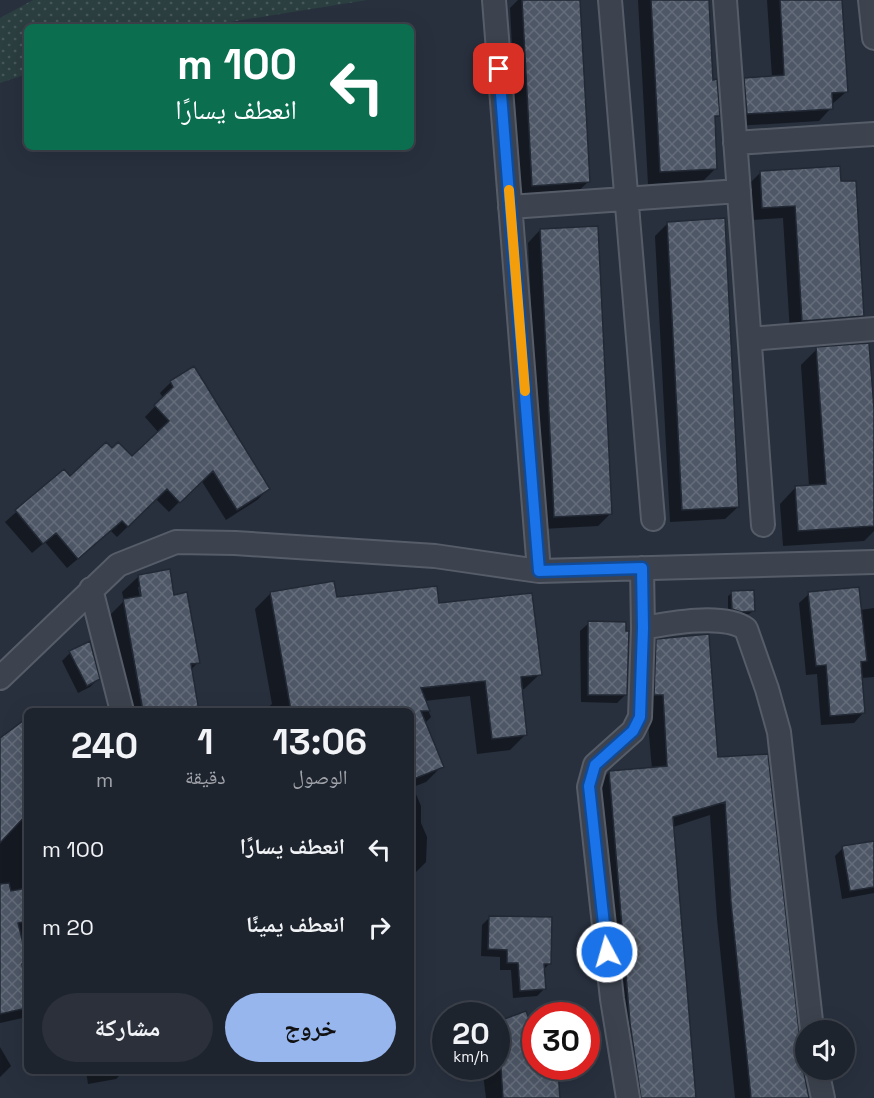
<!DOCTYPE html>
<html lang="ar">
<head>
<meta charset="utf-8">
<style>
	:root { --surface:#1e242e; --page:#2b303a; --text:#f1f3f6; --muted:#a1a4aa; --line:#3c414a; --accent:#97b6ee }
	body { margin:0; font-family:"Space Grotesk","Noto Naskh Arabic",sans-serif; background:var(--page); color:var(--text); direction:rtl; height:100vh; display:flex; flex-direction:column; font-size:22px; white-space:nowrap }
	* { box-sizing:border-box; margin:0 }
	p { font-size:20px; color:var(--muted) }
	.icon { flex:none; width:33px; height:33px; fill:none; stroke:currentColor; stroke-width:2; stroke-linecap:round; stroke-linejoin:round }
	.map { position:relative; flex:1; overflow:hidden; direction:ltr }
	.panel { position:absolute; left:24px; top:708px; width:390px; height:366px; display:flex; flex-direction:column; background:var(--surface); border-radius:9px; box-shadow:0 6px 24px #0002,0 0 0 2px var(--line); direction:rtl }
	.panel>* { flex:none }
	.hud { position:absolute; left:24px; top:24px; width:390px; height:126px; border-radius:9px; box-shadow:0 6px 24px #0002,0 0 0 2px var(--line); direction:rtl; background:#0b6e4f; color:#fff; overflow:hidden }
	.fabs { position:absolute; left:795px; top:1020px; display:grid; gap:12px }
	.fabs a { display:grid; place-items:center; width:60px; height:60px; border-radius:50%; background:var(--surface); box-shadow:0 6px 24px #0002,0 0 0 2px var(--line); font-size:30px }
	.speed { position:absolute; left:432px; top:1002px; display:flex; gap:12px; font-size:30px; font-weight:700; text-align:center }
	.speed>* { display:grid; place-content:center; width:78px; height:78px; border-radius:50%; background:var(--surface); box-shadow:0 6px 24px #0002,0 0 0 2px var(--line); line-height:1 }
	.speed small { font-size:15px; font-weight:400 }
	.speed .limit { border:9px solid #d22; background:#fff; color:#111 }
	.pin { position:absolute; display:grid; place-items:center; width:51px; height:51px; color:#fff; margin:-26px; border-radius:12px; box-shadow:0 3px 9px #0006 }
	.me { position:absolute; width:66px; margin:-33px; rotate:354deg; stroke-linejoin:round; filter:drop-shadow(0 0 4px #0008) }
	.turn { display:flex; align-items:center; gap:21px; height:126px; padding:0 18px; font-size:27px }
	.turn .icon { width:78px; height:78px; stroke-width:2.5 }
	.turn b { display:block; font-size:42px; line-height:51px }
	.eta { display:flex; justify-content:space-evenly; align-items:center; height:102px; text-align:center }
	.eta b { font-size:36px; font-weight:700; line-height:42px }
	.button { display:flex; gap:12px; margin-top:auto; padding:12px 18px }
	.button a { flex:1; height:69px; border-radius:36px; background:var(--accent); color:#111; font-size:24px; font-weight:700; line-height:69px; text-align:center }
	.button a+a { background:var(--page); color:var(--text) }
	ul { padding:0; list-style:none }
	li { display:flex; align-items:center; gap:18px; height:78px; padding:0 18px }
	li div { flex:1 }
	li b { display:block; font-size:22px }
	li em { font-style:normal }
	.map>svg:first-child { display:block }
	.grass { fill:url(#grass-dots) }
	.shadow { fill:#0007; fill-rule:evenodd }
	.building { fill:url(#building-cross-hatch); stroke:#222935; stroke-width:1.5 }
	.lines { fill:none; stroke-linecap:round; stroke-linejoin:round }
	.minor-casing { stroke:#565d69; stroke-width:26 }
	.minor { stroke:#3c434e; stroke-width:22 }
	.route-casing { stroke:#114b97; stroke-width:15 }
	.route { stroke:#1a73e8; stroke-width:10 }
	.slow { stroke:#f59e0b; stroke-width:10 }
</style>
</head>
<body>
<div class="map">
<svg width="874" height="1098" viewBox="0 0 874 1098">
	<defs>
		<pattern id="grass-dots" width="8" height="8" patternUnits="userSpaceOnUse" patternTransform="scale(1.5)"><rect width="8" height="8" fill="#2b3e40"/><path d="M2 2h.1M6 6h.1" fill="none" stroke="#48585a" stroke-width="1.8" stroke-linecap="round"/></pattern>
		<pattern id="building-cross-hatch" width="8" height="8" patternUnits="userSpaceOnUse" patternTransform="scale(1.5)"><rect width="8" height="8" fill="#4e5766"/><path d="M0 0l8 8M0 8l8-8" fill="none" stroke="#656d7b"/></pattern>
	</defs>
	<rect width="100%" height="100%" fill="#28303e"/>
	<!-- grass -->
	<path class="grass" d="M33,0H367L199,27H27V74L0,83V18Z"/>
	<!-- shadow -->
	<path class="shadow" d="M518,0H579L588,182L575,194L520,198L510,8Z
		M638,0H707L711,81L718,115L713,121L716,168L703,181L648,184Z
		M767,0H841L846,92L831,105V108L819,121L735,126L732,92L745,79L772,77Z
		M838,168L863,316L850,328L790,333L783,218L750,220L748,185L761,172Z
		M668,223L738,507L725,519L670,522L655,236Z
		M540,230L610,514L598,526L542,529L528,243Z
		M817,349L874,431V531L864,541L783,546L780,504L796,487L809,486L801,365Z
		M194,368L268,489L257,500L226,520L201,480L169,512L156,499L117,537L111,531L67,568L45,542L32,553L5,522L63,471L70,478L112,450L132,458L159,433L145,417L163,398L160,393L171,382Z
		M139,576L173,596L198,662L191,670L198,711H124L108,617L124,601L122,592ZM138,587H141L144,603H141Z
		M271,593L437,605L540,674L524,689L521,690L526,734L510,750L477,754L470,696L424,701L431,717L424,724L442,766L426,782L413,787L421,806V823L427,837L426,862L411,877V711H264L272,704L255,609Z
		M732,593L753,611L749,614L728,613V596Z
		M809,594L860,610L874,608V677L861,678L863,713L854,723L821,725L817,674L806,675L799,603Z
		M589,623L625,633L626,694L617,703L581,702L580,631Z
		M657,641L716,759L802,1073L807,1098H735L717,919L710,815L673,827L695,1098H625L594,787L609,772L652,769L642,656Z
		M70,653L98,679L90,687L78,693L62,661Z
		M27,720V936L20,937L27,967V1017L0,1023V740Z
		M874,843V893L842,899L835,856L843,848Z
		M489,918L550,963L543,970L544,989L537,996L513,998L511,970H500V957L481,956L482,925Z
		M496,1024L536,1066H563L556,1073L558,1098H486L482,1066H496Z
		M0,1047L11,1066L0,1077Z
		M86,1071H124L116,1079L88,1084Z"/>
	<!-- building -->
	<path class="building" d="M522,0H580L590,182L532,186Z
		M651,0H709L713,80L717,79L720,116H715L717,169L660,172Z
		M780,0H842L848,92L832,93L833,109L747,114L744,78L784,75Z
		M840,166L841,181H856L864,316L802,321L795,206L762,208L760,171Z
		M725,218L739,507L682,510L667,222Z
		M598,226L612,514L554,517L540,229Z
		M869,343L874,409V526L798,531L795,486L826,484L816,347Z
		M194,366L270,489L237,510L213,471L180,503L167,489L128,527L122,521L78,559L56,533L43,544L15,510L64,469L70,476L106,442L112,448L118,442L132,456L169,421L154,405L173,387L170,381Z
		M170,569L174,595L187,592L200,663L191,664L199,711H143L123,599L141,596L138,575Z
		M334,581L337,597L437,586L439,603L532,593L542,675L521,677L527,735L492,739L485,681L421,688L430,711H421L444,767L411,780V711H291L270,592Z
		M859,587L867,661L861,662L865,713L830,716L826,665L816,666L808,592Z
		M754,590L755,611L741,612L732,609L731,591Z
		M588,621L626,622V631H629L627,695H588Z
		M709,634L718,757L768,754L799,1031L802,1039L805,1064L804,1073L809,1098H751L731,903L725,802L673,817L696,1098H641L630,1023L609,771L667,766L663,695H654L656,639Z
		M90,641L100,679L87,686L69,651Z
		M27,718V814L0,843V738Z
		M874,841V887L850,891L842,846Z
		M9,883L11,891L27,888V921L18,923L27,959L22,964L27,988V1008L0,1014V884Z
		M489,916L552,917L551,964H544L546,989L520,991L518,963H507V950L488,949Z
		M526,1011L536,1036V1072L558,1070L560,1098H503L500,1054L496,1045V1022Z"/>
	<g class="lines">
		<!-- minor casing -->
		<g class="minor-casing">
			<path id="minor" d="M494,0L539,571
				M610,0L653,519
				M725,0L763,525
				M870,0L874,38
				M735,143L874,134
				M510,207L739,191
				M750,339L874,329
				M91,589L122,711
				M643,628C670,623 724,613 746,629L767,689L779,732L812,1030
				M0,678L118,565L176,542L235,543L435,556L539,571L874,562
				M817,1070L823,1098
				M628,1098L612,999L589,787L595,765L633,731L640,717L643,628L642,568"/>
		</g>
		<!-- minor -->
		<use href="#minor" class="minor"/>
	</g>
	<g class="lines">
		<!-- route casing -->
		<g class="route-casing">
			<path id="route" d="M499,69L539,571L642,568L643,628L640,717L633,731L595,765L589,786L607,952"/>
		</g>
		<!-- route -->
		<use href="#route" class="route"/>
		<!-- slow -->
		<path class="slow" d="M509,190L525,391"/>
	</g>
</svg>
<div class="fabs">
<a><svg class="icon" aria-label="sound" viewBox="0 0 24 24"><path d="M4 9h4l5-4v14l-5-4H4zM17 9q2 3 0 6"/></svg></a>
</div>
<div class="speed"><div>20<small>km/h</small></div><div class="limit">30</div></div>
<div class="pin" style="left:499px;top:69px;background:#d93025"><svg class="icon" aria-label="arrive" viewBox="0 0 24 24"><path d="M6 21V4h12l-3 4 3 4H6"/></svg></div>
<svg class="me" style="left:607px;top:952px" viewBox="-20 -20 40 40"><circle r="17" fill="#1a73e8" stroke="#fff" stroke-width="3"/><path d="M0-11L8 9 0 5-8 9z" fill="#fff"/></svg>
<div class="hud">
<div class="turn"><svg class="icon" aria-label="left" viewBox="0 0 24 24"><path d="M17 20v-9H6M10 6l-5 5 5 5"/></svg><div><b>100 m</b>انعطف يسارًا</div></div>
</div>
<section class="panel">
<div class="eta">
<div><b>13:06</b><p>الوصول</p></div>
<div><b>1</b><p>دقيقة</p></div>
<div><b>240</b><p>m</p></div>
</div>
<ul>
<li><svg class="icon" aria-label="left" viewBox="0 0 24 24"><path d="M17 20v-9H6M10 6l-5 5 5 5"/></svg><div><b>انعطف يسارًا</b></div><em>100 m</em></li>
<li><svg class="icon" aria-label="right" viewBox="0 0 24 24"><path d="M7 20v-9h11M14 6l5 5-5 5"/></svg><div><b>انعطف يمينًا</b></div><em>20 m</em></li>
</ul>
<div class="button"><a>خروج</a><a>مشاركة</a></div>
</section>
</div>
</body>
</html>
